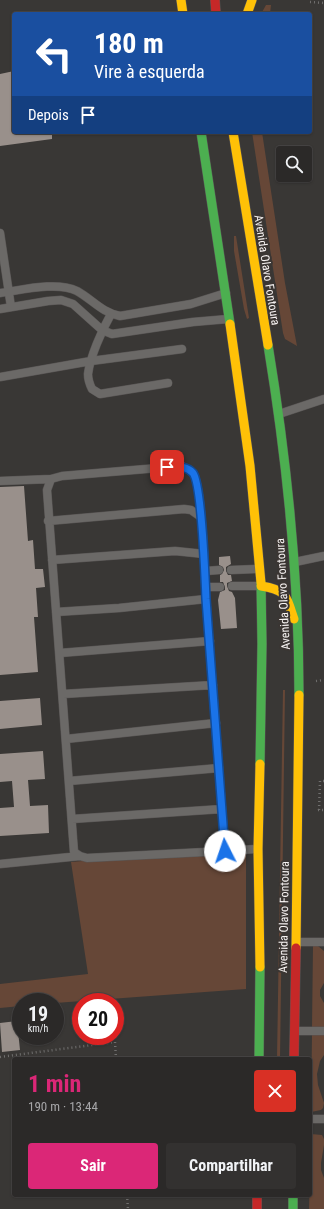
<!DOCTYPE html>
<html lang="pt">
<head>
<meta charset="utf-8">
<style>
	:root { --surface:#2b2928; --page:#333130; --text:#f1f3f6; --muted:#a6a6a8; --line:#474545; --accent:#db2777 }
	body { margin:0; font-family:"Roboto Condensed",sans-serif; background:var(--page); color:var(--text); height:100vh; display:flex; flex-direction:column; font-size:15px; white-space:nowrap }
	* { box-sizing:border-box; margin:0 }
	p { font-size:13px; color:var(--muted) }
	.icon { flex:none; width:22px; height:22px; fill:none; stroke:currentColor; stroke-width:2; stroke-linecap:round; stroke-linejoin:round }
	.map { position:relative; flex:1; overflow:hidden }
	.side { position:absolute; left:12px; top:1057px; width:300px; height:140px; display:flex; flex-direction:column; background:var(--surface); border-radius:4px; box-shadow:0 1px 3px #0004,0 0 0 1px var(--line) }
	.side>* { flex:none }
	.guide { position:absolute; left:12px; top:12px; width:300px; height:122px; border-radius:4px; box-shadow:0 1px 3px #0004,0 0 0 1px var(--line); background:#1a4fa0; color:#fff; overflow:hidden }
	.tools { position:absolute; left:276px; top:146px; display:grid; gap:8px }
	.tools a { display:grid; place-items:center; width:36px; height:36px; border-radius:4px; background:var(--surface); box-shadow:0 1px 3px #0004,0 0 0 1px var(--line); font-size:20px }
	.speed { position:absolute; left:12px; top:993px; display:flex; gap:8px; font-size:20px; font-weight:700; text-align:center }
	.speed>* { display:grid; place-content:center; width:52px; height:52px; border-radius:50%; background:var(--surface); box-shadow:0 1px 3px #0004,0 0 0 1px var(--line); line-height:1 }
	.speed small { font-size:10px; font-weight:400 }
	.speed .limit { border:6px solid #d22; background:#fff; color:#111 }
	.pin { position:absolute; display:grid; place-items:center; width:34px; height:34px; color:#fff; margin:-17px; border-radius:8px; box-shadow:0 2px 6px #0006 }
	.me { position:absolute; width:44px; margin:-22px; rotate:356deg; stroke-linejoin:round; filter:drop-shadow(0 0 3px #0008) }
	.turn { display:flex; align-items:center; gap:14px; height:84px; padding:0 16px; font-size:18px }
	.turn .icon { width:52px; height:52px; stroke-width:2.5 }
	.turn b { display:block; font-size:28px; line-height:34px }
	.then { display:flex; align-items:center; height:38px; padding:0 16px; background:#0003; gap:8px; font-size:15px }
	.round { display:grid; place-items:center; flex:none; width:42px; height:42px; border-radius:4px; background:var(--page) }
	.summary { display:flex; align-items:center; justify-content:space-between; height:68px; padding:0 16px }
	h1 { font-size:24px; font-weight:700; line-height:30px; color:var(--accent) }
	.cta { display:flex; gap:8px; margin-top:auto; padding:8px 16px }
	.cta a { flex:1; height:46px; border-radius:4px; background:var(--accent); color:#fff; font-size:16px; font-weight:700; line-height:46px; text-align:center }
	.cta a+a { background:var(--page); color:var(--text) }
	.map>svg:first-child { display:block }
	.green { fill:#664737 }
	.building { fill:#99908b }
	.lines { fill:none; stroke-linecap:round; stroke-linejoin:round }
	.lane-casing { stroke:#585554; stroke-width:9 }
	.fast-casing { stroke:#585554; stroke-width:10 }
	.slow-casing { stroke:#585554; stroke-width:10 }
	.jam-casing { stroke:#585554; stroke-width:10 }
	.path { stroke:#706f6e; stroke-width:2.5; stroke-dasharray:1 3; stroke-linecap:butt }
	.lane { stroke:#6b6967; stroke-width:8 }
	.fast { stroke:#4caf50; stroke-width:9 }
	.slow { stroke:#ffc107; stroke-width:9 }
	.jam { stroke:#c62828; stroke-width:9 }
	.route-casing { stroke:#114b97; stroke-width:10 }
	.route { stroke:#1a73e8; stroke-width:7 }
	.labels { text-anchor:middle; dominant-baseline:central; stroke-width:4; stroke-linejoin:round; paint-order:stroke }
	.street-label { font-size:12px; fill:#f7f3f2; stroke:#3b3633 }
</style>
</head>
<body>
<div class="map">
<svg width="324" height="1209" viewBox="0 0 324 1209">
	<rect width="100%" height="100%" fill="#393735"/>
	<!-- green -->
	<path class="green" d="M266,5H271L270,14H261Z
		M252,132H262L285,283L297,346L285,339L283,333Z
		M234,236H236L249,318L247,319L244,309L234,251Z
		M283,690H285L280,1059H277Z
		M246,847V989L55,1003V1002H21V1006L0,1008V984L88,974L71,862Z
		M313,946H318L324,951V983L320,990V996L324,1003V1028H312Z
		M312,1034L324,1035V1055L320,1061L317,1074L318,1085L324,1103L323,1108L321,1110L311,1112Z
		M311,1134L322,1135L324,1139V1145L321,1163V1170L324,1178V1209H309Z"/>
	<!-- building -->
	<path class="building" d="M14,71V132H52V139L0,146V74Z
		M24,486L28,541L33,540L35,569H43L45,587L36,588L38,617H34L38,672L0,675V487Z
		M230,556L231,564L226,567V571L228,575H231L232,581L227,583V586L229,591L232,592L235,598L237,628L221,629L218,600L220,592L225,590V587L223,582H220V575L222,574L224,570L223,567L219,565V557Z
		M40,698L42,725L0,729V701Z
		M43,751L45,779L28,780L30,806L48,805L49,833L0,836V808L14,807L12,781L0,782V754Z
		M17,1021L20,1050L2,1052L0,1023Z"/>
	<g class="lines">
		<!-- lane casing -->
		<g class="lane-casing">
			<path id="lane" d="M0,233L11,307
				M0,293C22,290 57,281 77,291C93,300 101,312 120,316L191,304L226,293
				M0,309L48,301L61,300L73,304L102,330L112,334L193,322L228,319
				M111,314C102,330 90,357 88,374C88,379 90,385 92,389L100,394L168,383
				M0,377L91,361L182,349
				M279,414L324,399
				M182,466C185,468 190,470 193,473C202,483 205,580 206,599L225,851L87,858L80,856L74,852L47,490L51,479L62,476Z
				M0,481L51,479
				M48,521L184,509L191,510L201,517
				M52,560L175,551L204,554
				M295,562L324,556
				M231,570L259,569
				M206,571L219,570
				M232,586H261
				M206,587H220
				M56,612L119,608L206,599
				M60,653L210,641
				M63,694L213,685
				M66,739L216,723
				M69,781L219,768
				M72,819L222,809
				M225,851L257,849
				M0,864L80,856
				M296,942H324
				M295,1031H324
				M310,1119H324"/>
		</g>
		<!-- fast casing -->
		<g class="fast-casing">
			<path id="fast" d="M201,132L230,324
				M268,345C287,461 299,577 299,695
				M260,764L262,644L261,583
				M259,1059L260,967
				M293,1195V1209"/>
		</g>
		<!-- slow casing -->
		<g class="slow-casing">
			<path id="slow" d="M181,0L183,14
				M247,14L252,0
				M233,132L268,345
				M230,324L250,466L261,583
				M261,586C287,590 286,596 294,619
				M260,764L258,849L260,967
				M296,948L299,695"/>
		</g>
		<!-- jam casing -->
		<g class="jam-casing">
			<path id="jam" d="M215,0L216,14
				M294,1059L296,948
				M257,1195V1209"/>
		</g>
		<!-- path -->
		<path class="path" d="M310,2L324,3
			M316,681L324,680
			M318,810H324
			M319,810L320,781H324
			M0,1057L115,1042L116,1059
			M127,1195L128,1209"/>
		<!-- lane -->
		<use href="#lane" class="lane"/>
		<!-- fast -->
		<use href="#fast" class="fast"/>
		<!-- slow -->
		<use href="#slow" class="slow"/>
		<!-- jam -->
		<use href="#jam" class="jam"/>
	</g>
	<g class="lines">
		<!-- route casing -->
		<g class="route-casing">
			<path id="route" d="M167,467C176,467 186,465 193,473C202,485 205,579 206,599L225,851"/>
		</g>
		<!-- route -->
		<use href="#route" class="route"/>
	</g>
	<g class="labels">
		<!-- street labels -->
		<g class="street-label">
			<text transform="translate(267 270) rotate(81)">Avenida Olavo Fontoura</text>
			<text transform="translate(283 594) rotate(-93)">Avenida Olavo Fontoura</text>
			<text transform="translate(284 917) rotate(-89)">Avenida Olavo Fontoura</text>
		</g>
	</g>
</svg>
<div class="tools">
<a><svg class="icon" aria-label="search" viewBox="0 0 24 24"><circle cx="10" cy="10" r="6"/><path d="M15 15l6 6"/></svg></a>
</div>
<div class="speed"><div>19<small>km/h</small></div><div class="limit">20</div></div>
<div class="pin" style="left:167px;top:467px;background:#d93025"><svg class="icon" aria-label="arrive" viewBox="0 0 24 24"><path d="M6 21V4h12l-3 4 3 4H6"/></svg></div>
<svg class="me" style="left:225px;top:851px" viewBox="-20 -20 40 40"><circle r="19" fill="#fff"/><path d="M0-13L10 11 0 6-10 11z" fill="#1a73e8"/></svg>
<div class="guide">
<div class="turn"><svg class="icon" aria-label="left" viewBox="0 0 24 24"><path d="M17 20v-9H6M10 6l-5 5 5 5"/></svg><div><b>180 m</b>Vire à esquerda</div></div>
<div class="then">Depois<svg class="icon" aria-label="arrive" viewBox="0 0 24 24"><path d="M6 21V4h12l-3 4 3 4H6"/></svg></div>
</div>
<section class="side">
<div class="summary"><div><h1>1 min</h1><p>190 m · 13:44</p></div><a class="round" style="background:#d93025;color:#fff"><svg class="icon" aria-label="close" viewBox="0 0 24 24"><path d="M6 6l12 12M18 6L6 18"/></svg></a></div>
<div class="cta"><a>Sair</a><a>Compartilhar</a></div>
</section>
</div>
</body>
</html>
